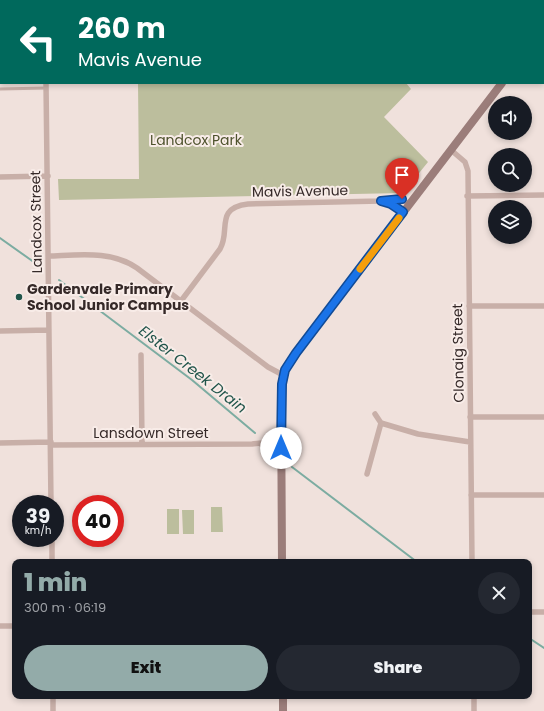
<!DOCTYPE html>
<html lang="en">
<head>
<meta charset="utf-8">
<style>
	:root { --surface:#171b24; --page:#242831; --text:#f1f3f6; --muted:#9ea1a6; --accent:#93aba9 }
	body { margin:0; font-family:Poppins,sans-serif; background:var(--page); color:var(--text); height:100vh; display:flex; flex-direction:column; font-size:15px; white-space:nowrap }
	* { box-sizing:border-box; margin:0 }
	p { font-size:13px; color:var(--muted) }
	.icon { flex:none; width:22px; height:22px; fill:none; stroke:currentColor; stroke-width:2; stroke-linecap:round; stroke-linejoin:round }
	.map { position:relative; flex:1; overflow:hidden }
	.drawer { position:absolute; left:12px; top:559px; width:520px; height:140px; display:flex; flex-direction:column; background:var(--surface); border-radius:8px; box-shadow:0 2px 6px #0003 }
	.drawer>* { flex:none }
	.hud { position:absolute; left:0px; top:0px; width:544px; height:84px; box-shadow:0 2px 6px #0003; background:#00695c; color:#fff; overflow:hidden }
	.controls { position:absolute; left:488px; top:96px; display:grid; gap:8px }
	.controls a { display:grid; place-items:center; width:44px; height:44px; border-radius:50%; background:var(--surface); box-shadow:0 2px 6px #0003; font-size:20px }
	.speed { position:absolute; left:12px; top:495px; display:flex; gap:8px; font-size:20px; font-weight:700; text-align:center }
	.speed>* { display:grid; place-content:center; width:52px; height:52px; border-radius:50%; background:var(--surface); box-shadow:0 2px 6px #0003; line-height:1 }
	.speed small { font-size:10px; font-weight:400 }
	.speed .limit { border:6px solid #d22; background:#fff; color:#111 }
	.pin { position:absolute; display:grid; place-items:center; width:34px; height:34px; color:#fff; margin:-41px -17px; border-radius:50% 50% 50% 0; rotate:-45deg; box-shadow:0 0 4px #0007 }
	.pin .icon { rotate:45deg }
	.me { position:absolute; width:44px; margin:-22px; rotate:0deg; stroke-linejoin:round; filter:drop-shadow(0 0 3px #0008) }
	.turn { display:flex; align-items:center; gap:14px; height:84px; padding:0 12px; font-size:18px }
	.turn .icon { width:52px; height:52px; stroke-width:2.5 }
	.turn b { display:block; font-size:28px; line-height:34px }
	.round { display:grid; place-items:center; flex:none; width:42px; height:42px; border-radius:21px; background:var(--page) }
	.summary { display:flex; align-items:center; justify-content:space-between; height:68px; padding:0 12px }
	h1 { font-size:24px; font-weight:800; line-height:30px; color:var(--accent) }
	.action { display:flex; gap:8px; margin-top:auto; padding:8px 12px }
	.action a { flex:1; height:46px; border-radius:24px; background:var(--accent); color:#111; font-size:16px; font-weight:800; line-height:46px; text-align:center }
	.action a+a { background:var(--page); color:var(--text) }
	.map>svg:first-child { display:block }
	.green { fill:#bcbe9d }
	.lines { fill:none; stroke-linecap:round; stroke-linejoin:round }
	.stream { stroke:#7caca1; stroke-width:2 }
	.lane { stroke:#c8afa8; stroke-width:3 }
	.street { stroke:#c8afa8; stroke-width:5.5 }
	.secondary { stroke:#9b7d7a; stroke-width:8 }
	.route-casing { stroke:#114b97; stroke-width:10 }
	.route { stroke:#1a73e8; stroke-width:7 }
	.slow { stroke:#f59e0b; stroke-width:7 }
	.poi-dot { fill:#20544a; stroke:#f8ece8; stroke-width:1.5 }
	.labels { text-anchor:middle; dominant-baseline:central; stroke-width:4; stroke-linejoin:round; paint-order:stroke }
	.park-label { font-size:14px; fill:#4e522d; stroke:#f8ece8 }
	.street-label { font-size:14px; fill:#352928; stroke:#f8ece8 }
	.poi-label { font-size:14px; font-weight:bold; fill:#352928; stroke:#f8ece8; text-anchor:start }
	.water-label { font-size:15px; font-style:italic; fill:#20544a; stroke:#f8ece8 }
</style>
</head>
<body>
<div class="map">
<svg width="544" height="711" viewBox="0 0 544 711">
	<rect width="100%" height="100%" fill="#f0e1dc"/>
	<!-- green -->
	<path class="green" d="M140,0H361L140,1Z
		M138,83H406L411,89L384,117L428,162L403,193L59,200L58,179H139Z
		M211,507H222L223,532H211Z
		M167,509H179V534H167Z
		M182,510H194V534H183Z"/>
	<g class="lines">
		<!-- stream -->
		<path class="stream" d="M0,238L38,265
			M59,280L192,380L255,433
			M292,467L417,562
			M529,638L544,648"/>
		<!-- lane -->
		<path class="lane" d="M455,0L456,1
			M0,89L46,88"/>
		<!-- street -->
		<path class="street" d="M46,0V1
			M383,0L384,1
			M543,53H544
			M46,83L51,504
			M451,150L465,162L468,171L472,562
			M0,177L48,176
			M467,196L544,195
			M384,202L391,204L403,212
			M48,256C79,255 111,250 137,268L268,367L283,375
			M181,301L220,249C231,231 214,208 248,204L381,201C392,199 400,198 410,204
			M469,306H544
			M0,331L49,330
			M141,355L142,444
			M375,414L381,423L418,434L470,442
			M470,417H544
			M0,443L51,442
			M51,445L252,444L281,441
			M262,445L281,448
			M367,474L381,423
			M471,495H544
			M52,538V562
			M529,612H544
			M0,626H15
			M53,696V711
			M474,696V711"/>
		<!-- secondary -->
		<path class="secondary" d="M543,26L544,25
			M543,39L544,38
			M282,562L281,392L285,370L296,353L502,83
			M283,696V711"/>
	</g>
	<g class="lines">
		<!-- route casing -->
		<g class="route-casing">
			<path id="route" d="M281,448L282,384L285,370L296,353L403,212L391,204L381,201L402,199"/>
		</g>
		<!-- route -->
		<use href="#route" class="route"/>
		<!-- slow -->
		<path class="slow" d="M360,269L399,218"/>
	</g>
	<!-- markers -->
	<circle class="poi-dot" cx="19" cy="297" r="4"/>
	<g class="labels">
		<!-- park labels -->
		<g class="park-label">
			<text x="196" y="140">Landcox Park</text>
		</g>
		<!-- street labels -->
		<g class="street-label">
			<text transform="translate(300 191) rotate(-1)">Mavis Avenue</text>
			<text transform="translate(36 222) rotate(-91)">Landcox Street</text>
			<text transform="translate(458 353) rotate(-91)">Clonaig Street</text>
			<text x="151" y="433">Lansdown Street</text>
		</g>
		<!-- poi labels -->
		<g class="poi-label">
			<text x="27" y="289">Gardenvale Primary<tspan x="27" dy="16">School Junior Campus</tspan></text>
		</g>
		<!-- water labels -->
		<g class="water-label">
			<text transform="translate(193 369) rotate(38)">Elster Creek Drain</text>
		</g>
	</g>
</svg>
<div class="controls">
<a><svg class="icon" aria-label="sound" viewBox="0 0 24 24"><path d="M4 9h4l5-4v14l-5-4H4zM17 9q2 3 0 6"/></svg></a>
<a><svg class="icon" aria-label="search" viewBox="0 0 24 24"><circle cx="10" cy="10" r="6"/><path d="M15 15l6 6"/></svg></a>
<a><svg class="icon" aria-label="layers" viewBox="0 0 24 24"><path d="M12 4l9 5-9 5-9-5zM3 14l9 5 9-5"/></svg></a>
</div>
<div class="speed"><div>39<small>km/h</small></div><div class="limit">40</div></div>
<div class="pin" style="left:402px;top:199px;background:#d93025"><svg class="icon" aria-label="arrive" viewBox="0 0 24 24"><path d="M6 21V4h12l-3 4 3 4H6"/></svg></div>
<svg class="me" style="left:281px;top:448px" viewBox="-20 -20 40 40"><circle r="19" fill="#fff"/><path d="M0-13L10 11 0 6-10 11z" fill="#1a73e8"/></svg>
<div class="hud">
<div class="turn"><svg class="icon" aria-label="left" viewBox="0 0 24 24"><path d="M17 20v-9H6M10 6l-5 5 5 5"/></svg><div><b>260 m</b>Mavis Avenue</div></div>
</div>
<section class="drawer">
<div class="summary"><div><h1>1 min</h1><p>300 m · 06:19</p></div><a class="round"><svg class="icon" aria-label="close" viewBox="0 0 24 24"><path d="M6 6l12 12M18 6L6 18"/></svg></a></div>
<div class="action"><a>Exit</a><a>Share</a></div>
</section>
</div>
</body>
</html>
